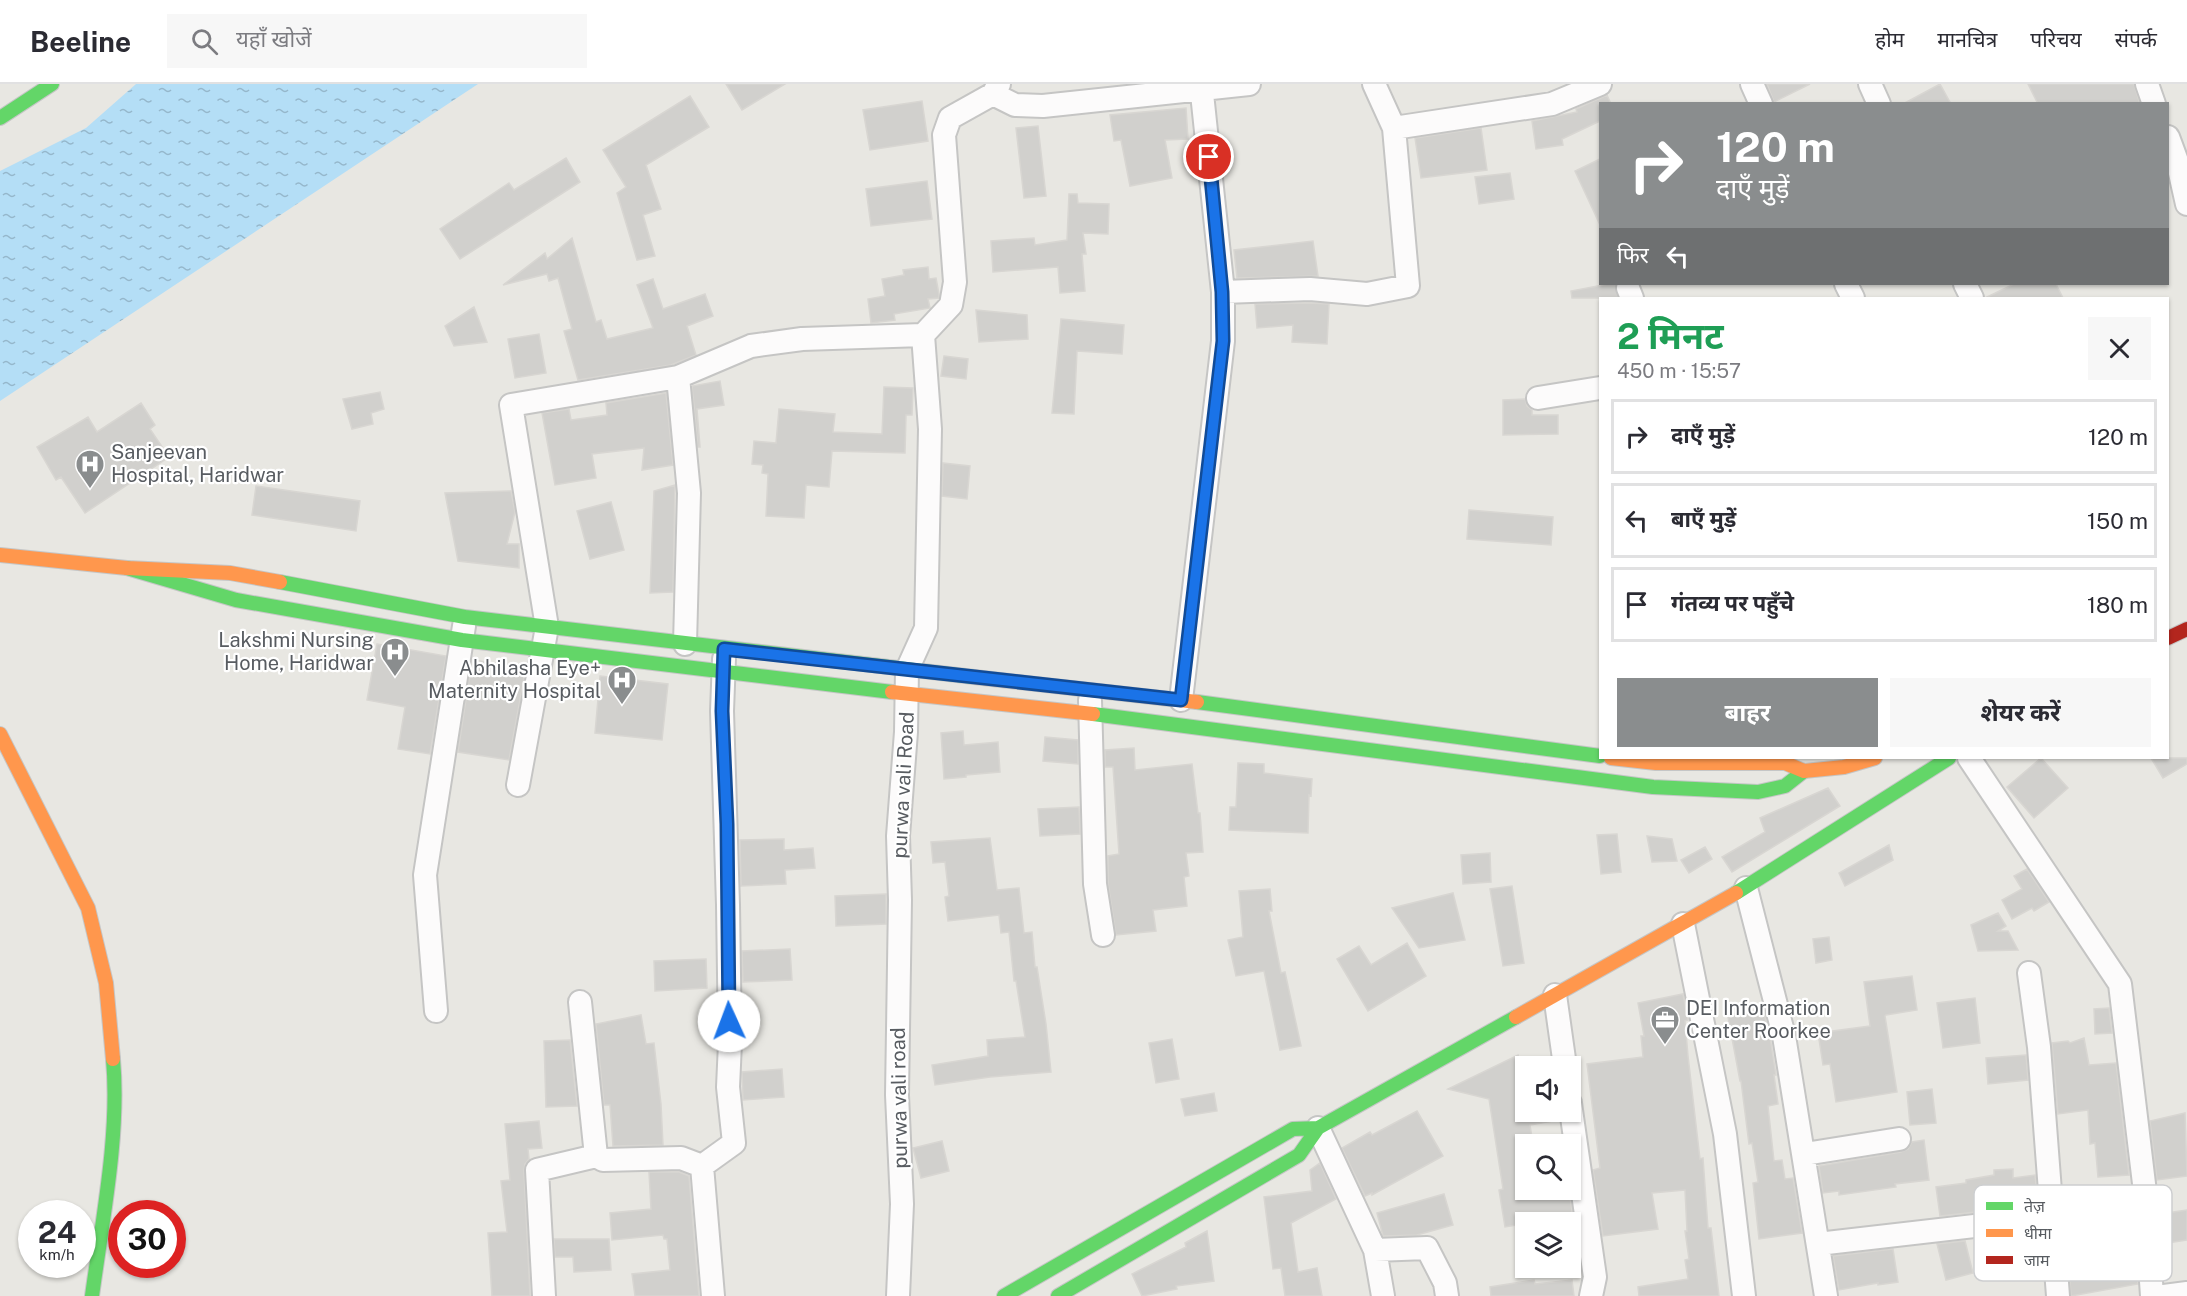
<!DOCTYPE html>
<html lang="hi">
<head>
<meta charset="utf-8">
<style>
	:root { --surface:#fff; --page:#f7f7f7; --text:#2b2b33; --muted:#7c7c81; --line:#e1e1e2; --accent:#8a8d8e }
	body { margin:0; font-family:"Public Sans","Noto Sans Devanagari",sans-serif; background:var(--page); color:var(--text); height:100vh; display:flex; flex-direction:column; font-size:22px; white-space:nowrap }
	* { box-sizing:border-box; margin:0 }
	p { font-size:20px; color:var(--muted) }
	.icon { flex:none; width:33px; height:33px; fill:none; stroke:currentColor; stroke-width:2; stroke-linecap:round; stroke-linejoin:round }
	.map { position:relative; flex:1; overflow:hidden }
	.details { position:absolute; left:1599px; top:213px; width:570px; height:462px; display:flex; flex-direction:column; background:var(--surface); border-radius:0px; box-shadow:0 2px 4px #0004 }
	.details>* { flex:none }
	.top-card { position:absolute; left:1599px; top:18px; width:570px; height:183px; border-radius:0px; box-shadow:0 2px 4px #0004; background:#8a8d8e; color:#fff; overflow:hidden }
	.fabs { position:absolute; left:1515px; top:972px; display:grid; gap:12px }
	.fabs a { display:grid; place-items:center; width:66px; height:66px; border-radius:0px; background:var(--surface); box-shadow:0 2px 4px #0004; font-size:30px }
	.speed { position:absolute; left:18px; top:1116px; display:flex; gap:12px; font-size:30px; font-weight:700; text-align:center }
	.speed>* { display:grid; place-content:center; width:78px; height:78px; border-radius:50%; background:var(--surface); box-shadow:0 2px 4px #0004; line-height:1 }
	.speed small { font-size:15px; font-weight:400 }
	.speed .limit { border:9px solid #d22; background:#fff; color:#111 }
	.pin { position:absolute; display:grid; place-items:center; width:51px; height:51px; color:#fff; margin:-26px; border:3px solid #fff; border-radius:50%; box-shadow:0 2px 6px #0007 }
	.me { position:absolute; width:66px; margin:-33px; rotate:358deg; stroke-linejoin:round; filter:drop-shadow(0 0 4px #0008) }
	.turn { display:flex; align-items:center; gap:21px; height:126px; padding:0 18px; font-size:27px }
	.turn .icon { width:78px; height:78px; stroke-width:2.5 }
	.turn b { display:block; font-size:42px; line-height:51px }
	.then { display:flex; align-items:center; height:57px; padding:0 18px; background:#0003; gap:12px; font-size:22px }
	.round { display:grid; place-items:center; flex:none; width:63px; height:63px; border-radius:0px; background:var(--page) }
	.summary { display:flex; align-items:center; justify-content:space-between; height:102px; padding:0 18px }
	h1 { font-size:36px; font-weight:700; line-height:45px; color:#1e9e55 }
	.cta { display:flex; gap:12px; margin-top:auto; padding:12px 18px }
	.cta a { flex:1; height:69px; border-radius:0px; background:var(--accent); color:#fff; font-size:24px; font-weight:700; line-height:69px; text-align:center }
	.cta a+a { background:var(--page); color:var(--text) }
	ul { padding:0; list-style:none }
	li { display:flex; align-items:center; gap:18px; height:75px; margin:0 12px 9px; padding:0 6px; border:3px solid var(--line); border-radius:0px }
	li div { flex:1 }
	li b { display:block; font-size:22px }
	li em { font-style:normal }
	header { display:flex; align-items:center; gap:36px; box-sizing:border-box; height:84px; padding:0 30px; background:var(--surface); border-bottom:2px solid var(--line) }
	header strong { font-size:28px }
	nav { display:flex; gap:33px; margin-inline-start:auto; font-size:21px }
	.search { width:420px; height:54px; background:var(--page); display:flex; align-items:center; gap:15px; box-sizing:border-box; padding:0 21px; border-radius:0px; color:var(--muted); font-size:22px }
	.map>svg:first-child { display:block }
	.water { fill:url(#water-ripples) }
	.building { fill:#d1d0cd; stroke:#d8d6d2; stroke-width:1.5 }
	.lines { fill:none; stroke-linecap:round; stroke-linejoin:round }
	.street-casing { stroke:#c5c5c4; stroke-width:26 }
	.fast-casing { stroke:#c5c6c6; stroke-width:16 }
	.slow-casing { stroke:#c5c6c6; stroke-width:16 }
	.jam-casing { stroke:#c5c6c6; stroke-width:16 }
	.street { stroke:#fcfbfb; stroke-width:22 }
	.fast { stroke:#63d668; stroke-width:14 }
	.slow { stroke:#ff974d; stroke-width:14 }
	.jam { stroke:#b3261e; stroke-width:14 }
	.route-casing { stroke:#114b97; stroke-width:15 }
	.route { stroke:#1a73e8; stroke-width:10 }
	.labels { text-anchor:middle; dominant-baseline:central; stroke-width:4.5; stroke-linejoin:round; paint-order:stroke }
	.poi-label { font-size:20px; fill:#585c61; stroke:#fff; text-anchor:start }
	.street-label { font-size:20px; fill:#585c61; stroke:#fff }
	.key { fill:#fff; stroke:#cdced0; stroke-width:1.5 }
	.key-label { font-size:16px; fill:#585c61 }
</style>
</head>
<body>
<header>
<strong>Beeline</strong>
<div class="search"><svg class="icon" aria-label="search" viewBox="0 0 24 24"><circle cx="10" cy="10" r="6"/><path d="M15 15l6 6"/></svg>यहाँ खोजें</div>
<nav><a>होम</a><a>मानचित्र</a><a>परिचय</a><a>संपर्क</a></nav>
</header>
<div class="map">
<svg width="2187" height="1212" viewBox="0 0 2187 1212">
	<defs>
		<pattern id="water-ripples" width="26" height="14" patternUnits="userSpaceOnUse" patternTransform="scale(1.5)"><rect width="26" height="14" fill="#b4def6"/><path d="M2 4q2-2 4 0t4 0M15 11q2-2 4 0t4 0" fill="none" stroke="#95b7cb"/></pattern>
	</defs>
	<rect width="100%" height="100%" fill="#e8e7e2"/>
	<!-- water -->
	<path class="water" d="M136,0H478L0,317V87L86,44Z"/>
	<!-- building -->
	<path class="building" d="M726,0H785L742,26Z
		M1767,0H1810L1774,18Z
		M1940,0L1951,20H1903Z
		M2028,0H2134L2140,20H2038Z
		M1607,11L1611,20H1600V37L1562,55L1563,61L1536,65L1532,37L1577,28L1576,25Z
		M690,12L709,43L646,81L661,125L643,131L655,172L637,176L617,109L626,103L603,66Z
		M922,17L928,57L870,66L863,26Z
		M1186,24L1188,55L1165,56L1172,94L1130,102L1121,56L1114,57L1110,31Z
		M1038,42L1046,112L1024,114L1016,44Z
		M1481,44L1487,86L1421,94L1415,54Z
		M566,74L580,98L460,175L440,145L509,99L514,106Z
		M1600,75V141L1575,87Z
		M1510,89L1514,115L1479,120L1475,93Z
		M927,97L932,135L871,142L866,105Z
		M1069,110H1077L1078,119L1109,120L1108,150L1083,149L1086,170H1082L1085,207L1060,209L1058,183L993,188L991,157L1034,154L1035,161L1067,156Z
		M572,154L596,238L601,236L607,255L653,244L637,201L653,195L663,225L705,210L713,232L687,242L696,271L671,281L578,296L564,247L572,245L558,194L549,197L547,190L503,201L545,169L547,175Z
		M1313,157L1318,192L1237,194L1234,166Z
		M928,183L929,195L936,194L939,210V214L928,215L930,224L894,230L895,236L871,239L868,215L885,212L882,195L904,191L903,186Z
		M1608,200H1616L1618,214H1572L1571,207Z
		M2014,200H2056L2063,214H1985Z
		M1310,219L1329,220L1327,260L1292,258L1293,241L1257,244L1255,220Z
		M474,223L487,258L454,262L445,242Z
		M976,226L1027,231L1028,255L979,258Z
		M1061,235L1124,241L1122,270L1077,267L1074,330L1052,329Z
		M539,250L546,289L515,294L508,255Z
		M944,272L968,275L966,295L941,292Z
		M720,297L724,321L697,325L700,363H698L692,302Z
		M884,303L913,304L912,331H906L905,369L832,367L829,403L806,401L804,434L766,432L768,390L762,389L763,381L752,380L754,357L776,359L779,325L835,330L833,348L882,350Z
		M380,308L384,325L371,329L373,340L352,345L343,315Z
		M666,309L673,381L642,386L644,364L592,370L596,394L555,401L542,329L569,325L571,336L607,331L606,319Z
		M1525,315L1527,322L1532,326V331H1558V350L1503,351V316Z
		M141,319L155,341L150,345L169,373L85,429L61,393L56,396L37,363L88,333L97,348Z
		M943,379L970,382L967,415L942,412Z
		M675,401L673,508L650,509L654,407Z
		M256,402L360,417L356,447L252,431Z
		M511,407L515,428L507,460H519V484L458,477L445,409Z
		M611,418L624,466L590,475L577,427Z
		M1469,426L1553,433L1551,461L1467,455Z
		M377,560L446,572L430,670L398,665L405,623L367,616Z
		M472,576L526,583L509,676L458,668Z
		M600,592L668,600L662,656L595,649Z
		M963,647L964,661L998,658L1000,688L966,691V693L944,695L941,649Z
		M1045,653L1078,656V680L1043,677Z
		M1134,664L1135,686L1192,680L1198,729H1200L1203,768L1186,769L1189,792L1184,793L1187,822L1153,826L1156,847L1116,851L1108,799V772L1119,770L1113,683H1105V666Z
		M2041,674L2068,704L2034,734L2007,703Z
		M2151,674H2187V680L2163,694Z
		M1238,679L1264,680V689L1312,695L1311,712L1309,711L1308,749L1229,746L1230,723H1236Z
		M1828,704L1840,722L1732,788L1722,773L1765,748L1760,734Z
		M1079,723L1080,750L1040,752L1038,725Z
		M1617,750L1621,788L1601,790L1597,751Z
		M1647,752L1672,755L1677,777L1652,778Z
		M990,754L997,806L1019,804L1024,849L1032,848L1035,883H1037L1046,940L1051,988L990,993L935,1001L932,981L988,972L987,956L1025,953L1016,897H1014L1009,848L1001,849L999,831L948,837L945,813L949,812L945,778L933,779L931,758Z
		M784,755V766L813,764L815,784L785,786L786,800L741,802L740,756Z
		M1889,761L1893,776L1845,802L1839,789Z
		M1705,763L1712,775L1689,789L1681,776Z
		M1490,769L1491,798L1463,800L1461,771Z
		M2027,785L2049,818L2034,827L2032,824L2012,835L2002,816L2022,805L2014,792Z
		M1512,802L1524,879L1503,882L1490,805Z
		M1270,805L1272,827H1269L1281,889L1285,888L1301,962L1280,966L1264,887L1236,892L1228,856L1243,853L1239,807Z
		M1453,809L1465,856L1419,864L1392,824Z
		M886,810V840L836,842L835,812Z
		M1998,829L2006,842L1998,847H2008L2018,866L1978,867L1971,841Z
		M1829,853L1832,876L1816,879L1813,855Z
		M1407,859L1426,892L1368,927L1337,875L1359,862L1371,881Z
		M790,865L792,896L743,898L742,867Z
		M706,875L707,904L655,907L654,877Z
		M1912,892L1917,926L1886,931L1885,932L1897,1008L1836,1018L1830,980L1823,981L1818,949L1870,942L1864,898Z
		M1683,910L1688,936L1685,937L1688,972L1700,1075L1703,1074L1708,1144H1711L1719,1212H1639L1638,1203L1688,1195L1685,1176L1689,1175L1685,1147H1687L1685,1106L1652,1109L1658,1145L1603,1152L1593,1086L1600,1084L1587,980L1643,973L1641,952H1644L1638,919Z
		M1975,914L1980,959L1943,964L1937,919Z
		M2109,924L2112,949L2095,950L2094,925Z
		M1763,925L1770,953L1776,991H1774L1778,1020L1768,1022L1774,1077L1782,1076L1785,1095L1793,1094L1802,1149L1759,1155L1753,1099L1758,1098L1752,1059L1749,1060L1741,997H1740L1728,933L1733,932V930Z
		M641,931L646,960L654,959L661,1020L663,1061L613,1062L610,1021H604L596,940Z
		M2084,954L2089,981L2116,979L2129,1091L2098,1093L2095,1059L2090,1060L2088,1026L2058,1030L2052,959L2068,957L2070,959Z
		M1172,955L1179,995L1156,999L1149,959Z
		M570,956L577,1022L546,1023L544,957Z
		M1518,971L1526,1010V1028H1558L1559,1036L1530,1041L1533,1060H1526V1106H1569L1576,1157L1570,1158V1138H1548V1136L1505,1143L1499,1106L1503,1105L1489,1015L1448,1005Z
		M2026,971L2028,996L1988,1000L1986,974Z
		M782,985L784,1013L743,1016L742,988Z
		M1932,1005L1936,1039L1910,1041L1907,1008Z
		M1214,1009L1217,1027L1185,1032L1181,1015Z
		M1417,1027L1443,1072L1372,1111V1109L1365,1112L1342,1064L1370,1048L1372,1051Z
		M2185,1029L2187,1092L2157,1096L2150,1037Z
		M539,1037L542,1064L528,1065L529,1075L525,1080L524,1087L530,1212H492L488,1149L507,1148L501,1097L510,1096L505,1040Z
		M1924,1056L1929,1096L1895,1100L1896,1103L1839,1111V1107L1823,1109L1819,1082L1901,1068L1908,1065L1912,1058Z
		M942,1057L949,1087L921,1094L913,1064Z
		M1320,1079L1336,1115L1291,1139L1298,1188L1317,1184L1322,1212H1285L1281,1184L1273,1185L1264,1113L1312,1107L1310,1086Z
		M2013,1085V1094L2035,1091L2038,1121L1940,1132L1936,1103L1966,1099V1096L1994,1091V1086Z
		M649,1088H679L689,1092L699,1212H635L632,1190L670,1186L667,1155H664L663,1151L612,1156L610,1129L651,1125Z
		M1444,1110L1453,1141L1417,1151L1383,1152L1377,1129Z
		M2187,1126V1156L2162,1160L2160,1130Z
		M1207,1147L1214,1197L1176,1202L1177,1205L1142,1212L1132,1190L1186,1163L1185,1159Z
		M2081,1152L2082,1156L2093,1155L2094,1160L2103,1158L2105,1171L2135,1167L2138,1200L2071,1212L2067,1154Z
		M554,1155H609L611,1186L574,1188L573,1173H555Z
		M1965,1157L1973,1189L1946,1196L1937,1160Z
		M1893,1165L1898,1198L1878,1201V1199L1839,1206L1833,1172Z
		M1534,1196L1535,1200L1572,1196L1574,1212H1491L1490,1203Z"/>
	<g class="lines">
		<!-- street casing -->
		<g class="street-casing">
			<path id="street" d="M1752,0L1761,20
				M1870,0L1879,20
				M2147,0L2154,20
				M993,10L1015,21L1043,22L1249,0
				M1394,44L1552,20L1600,0
				M2168,53L2178,80L2187,120
				M1846,200L1853,214
				M1965,200L1972,214
				M1628,204L1632,214
				M1223,208L1310,205L1367,210L1408,202L1394,44L1374,0
				M678,293L689,409L685,560
				M1538,314L1600,304
				M1090,616L1095,800L1103,851
				M1181,616L1223,257V208L1201,0
				M1969,674L2120,900L2145,1108L2152,1212
				M518,701L547,543L511,321L678,293L751,262L802,255L923,251L951,221L955,198L944,51L950,34L993,10L999,0
				M1746,804L1784,952L1826,1212
				M1683,840L1725,1050L1744,1212
				M2029,889L2039,963L2058,1212
				M1555,911L1565,982
				M580,918L596,1072L603,1076L681,1074L702,1082
				M436,927L425,791L464,542
				M1570,1019L1595,1193L1591,1212
				M1318,1044L1375,1166L1383,1212
				M1805,1070L1899,1055
				M702,1082L734,1059L728,1003L730,959L728,821L722,627L724,575
				M702,1082L713,1212
				M1818,1160L2052,1133
				M1375,1166L1427,1164L1445,1199L1447,1212
				M544,1212L537,1086L596,1072
				M898,1212L902,1120L897,1011L900,816L898,752L906,648L907,586L926,544L930,345L923,251
				M2164,1212L2187,1209"/>
		</g>
		<!-- fast casing -->
		<g class="fast-casing">
			<path id="fast" d="M0,34L52,0
				M127,484L236,516L462,556L892,608
				M280,498L465,533L974,593
				M1197,618L1600,672
				M1093,630L1653,703L1758,708L1785,702L1804,687
				M1736,809L1949,674
				M92,1212C102,1138 120,1049 113,975
				M1004,1212L1293,1045L1318,1044
				M1058,1212L1299,1071L1318,1044L1516,933"/>
		</g>
		<!-- slow casing -->
		<g class="slow-casing">
			<path id="slow" d="M0,471L127,484L230,489L280,498
				M974,593L1197,618
				M892,608L1093,630
				M0,650L88,824L106,899L113,975
				M1611,674L1656,679H1785L1804,687L1844,683L1875,674
				M1516,933L1736,809"/>
		</g>
		<!-- jam casing -->
		<g class="jam-casing">
			<path id="jam" d="M2168,554L2187,545"/>
		</g>
		<!-- street -->
		<use href="#street" class="street"/>
		<!-- fast -->
		<use href="#fast" class="fast"/>
		<!-- slow -->
		<use href="#slow" class="slow"/>
		<!-- jam -->
		<use href="#jam" class="jam"/>
	</g>
	<g class="lines">
		<!-- route casing -->
		<g class="route-casing">
			<path id="route" d="M729,937L727,740L722,627L724,565L1181,616L1223,257L1222,208L1209,73"/>
		</g>
		<!-- route -->
		<use href="#route" class="route"/>
	</g>
	<!-- icons -->
	<defs>
		<g id="hospital-pin" transform="scale(1.5)"><path d="M0 17L-7.5 6A9.5 9.5 0 1 1 7.5 6Z" fill="#8a8d8e" stroke="#fff"/><path d="M-5-5h3v3.5h4V-5h3V5h-3V1.5h-4V5h-3Z" fill="#fff"/></g>
		<g id="office-pin" transform="scale(1.5)"><path d="M0 17L-7.5 6A9.5 9.5 0 1 1 7.5 6Z" fill="#8a8d8e" stroke="#fff"/><path d="M-6-3h4V-5.5h4V-3h4V5H-6ZM-1-4.5V-3h2v-1.5ZM-6 0V1H6V0Z" fill="#fff"/></g>
	</defs>
	<g fill-rule="evenodd">
		<use href="#hospital-pin" x="90" y="380"/>
		<use href="#hospital-pin" x="395" y="568"/>
		<use href="#hospital-pin" x="622" y="596"/>
		<use href="#office-pin" x="1665" y="936"/>
	</g>
	<g class="labels">
		<!-- poi labels -->
		<g class="poi-label">
			<text x="111" y="368">Sanjeevan<tspan x="111" dy="23">Hospital, Haridwar</tspan></text>
			<text x="374" y="556" text-anchor="end">Lakshmi Nursing<tspan x="374" dy="23">Home, Haridwar</tspan></text>
			<text x="601" y="584" text-anchor="end">Abhilasha Eye+<tspan x="601" dy="23">Maternity Hospital</tspan></text>
			<text x="1686" y="924">DEI Information<tspan x="1686" dy="23">Center Roorkee</tspan></text>
		</g>
		<!-- street labels -->
		<g class="street-label">
			<text transform="translate(903 701) rotate(-87)">purwa vali Road</text>
			<text transform="translate(899 1014) rotate(-91)">purwa vali road</text>
		</g>
	</g>
	<!-- legend -->
	<rect x="1974" y="1101" width="198" height="96" rx="9" class="key"/>
	<rect x="1986" y="1118" width="27" height="8" fill="#63d668"/>
	<rect x="1986" y="1145" width="27" height="8" fill="#ff974d"/>
	<rect x="1986" y="1172" width="27" height="8" fill="#b3261e"/>
	<g class="key-label">
		<text x="2024" y="1128">तेज़</text>
		<text x="2024" y="1155">धीमा</text>
		<text x="2024" y="1182">जाम</text>
	</g>
</svg>
<div class="fabs">
<a><svg class="icon" aria-label="sound" viewBox="0 0 24 24"><path d="M4 9h4l5-4v14l-5-4H4zM17 9q2 3 0 6"/></svg></a>
<a><svg class="icon" aria-label="search" viewBox="0 0 24 24"><circle cx="10" cy="10" r="6"/><path d="M15 15l6 6"/></svg></a>
<a><svg class="icon" aria-label="layers" viewBox="0 0 24 24"><path d="M12 4l9 5-9 5-9-5zM3 14l9 5 9-5"/></svg></a>
</div>
<div class="speed"><div>24<small>km/h</small></div><div class="limit">30</div></div>
<div class="pin" style="left:1209px;top:73px;background:#d93025"><svg class="icon" aria-label="arrive" viewBox="0 0 24 24"><path d="M6 21V4h12l-3 4 3 4H6"/></svg></div>
<svg class="me" style="left:729px;top:937px" viewBox="-20 -20 40 40"><circle r="19" fill="#fff"/><path d="M0-13L10 11 0 6-10 11z" fill="#1a73e8"/></svg>
<div class="top-card">
<div class="turn"><svg class="icon" aria-label="right" viewBox="0 0 24 24"><path d="M7 20v-9h11M14 6l5 5-5 5"/></svg><div><b>120 m</b>दाएँ मुड़ें</div></div>
<div class="then">फिर<svg class="icon" aria-label="left" viewBox="0 0 24 24"><path d="M17 20v-9H6M10 6l-5 5 5 5"/></svg></div>
</div>
<section class="details">
<div class="summary"><div><h1>2 मिनट</h1><p>450 m · 15:57</p></div><a class="round"><svg class="icon" aria-label="close" viewBox="0 0 24 24"><path d="M6 6l12 12M18 6L6 18"/></svg></a></div>
<ul>
<li><svg class="icon" aria-label="right" viewBox="0 0 24 24"><path d="M7 20v-9h11M14 6l5 5-5 5"/></svg><div><b>दाएँ मुड़ें</b></div><em>120 m</em></li>
<li><svg class="icon" aria-label="left" viewBox="0 0 24 24"><path d="M17 20v-9H6M10 6l-5 5 5 5"/></svg><div><b>बाएँ मुड़ें</b></div><em>150 m</em></li>
<li><svg class="icon" aria-label="arrive" viewBox="0 0 24 24"><path d="M6 21V4h12l-3 4 3 4H6"/></svg><div><b>गंतव्य पर पहुँचे</b></div><em>180 m</em></li>
</ul>
<div class="cta"><a>बाहर</a><a>शेयर करें</a></div>
</section>
</div>
</body>
</html>
